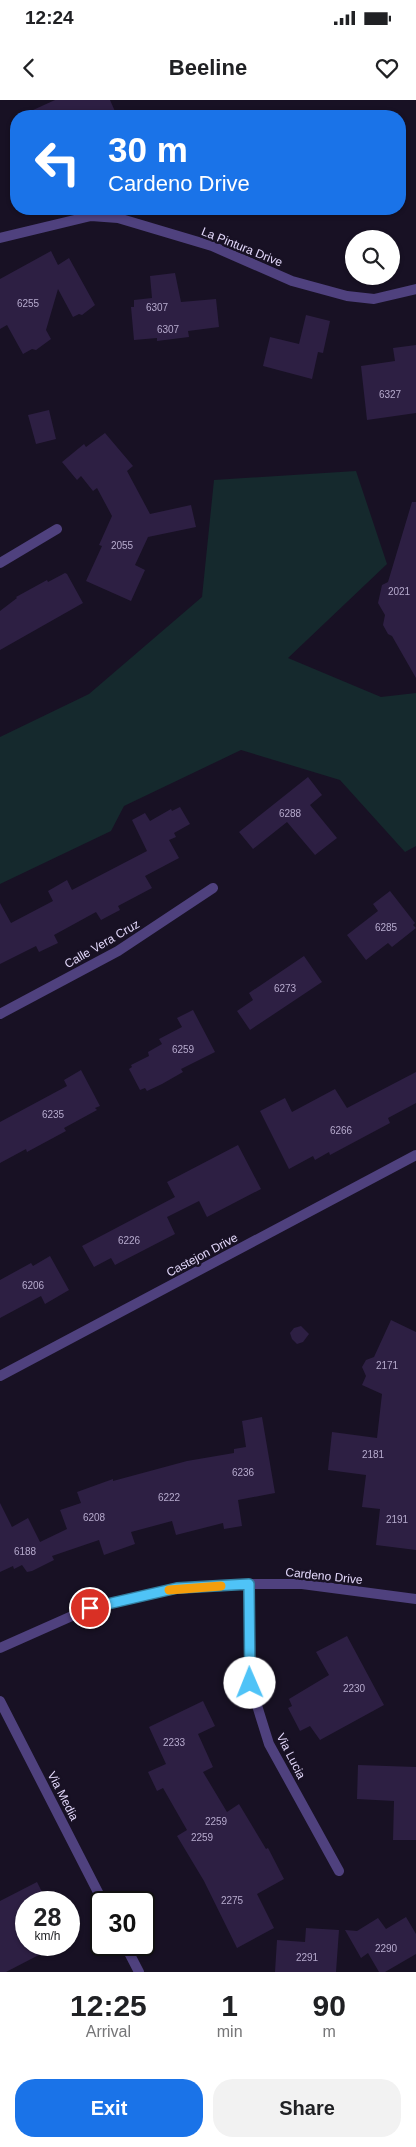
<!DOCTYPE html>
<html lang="en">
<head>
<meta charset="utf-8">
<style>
	:root { --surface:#fff; --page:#f2f2f2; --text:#202124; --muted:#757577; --accent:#1a73e8 }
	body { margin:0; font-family:Helvetica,sans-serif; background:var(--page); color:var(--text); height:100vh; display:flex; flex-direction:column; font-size:19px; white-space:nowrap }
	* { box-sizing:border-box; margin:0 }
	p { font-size:16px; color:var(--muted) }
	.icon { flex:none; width:28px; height:28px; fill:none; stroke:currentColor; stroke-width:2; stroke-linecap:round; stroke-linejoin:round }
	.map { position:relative; height:1872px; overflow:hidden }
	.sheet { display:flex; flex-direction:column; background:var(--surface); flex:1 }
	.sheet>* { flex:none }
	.hud { position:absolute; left:10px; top:10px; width:396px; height:105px; border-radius:20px; box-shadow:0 1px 4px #0004; background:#1a73e8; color:#fff; overflow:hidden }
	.controls { position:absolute; left:345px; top:130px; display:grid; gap:10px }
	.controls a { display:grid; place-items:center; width:55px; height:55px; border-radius:50%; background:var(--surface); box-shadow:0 1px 4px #0004; font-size:25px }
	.speed { position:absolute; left:15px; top:1791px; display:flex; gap:10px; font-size:25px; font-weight:700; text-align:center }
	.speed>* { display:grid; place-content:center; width:65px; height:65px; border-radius:50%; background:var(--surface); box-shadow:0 1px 4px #0004; line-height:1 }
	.speed small { font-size:12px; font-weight:400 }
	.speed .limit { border:2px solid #111; border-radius:8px; background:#fff; color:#111 }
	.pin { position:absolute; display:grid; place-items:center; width:42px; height:42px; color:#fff; margin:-21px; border:2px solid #fff; border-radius:50%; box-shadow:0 1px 5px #0007 }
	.me { position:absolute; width:55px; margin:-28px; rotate:359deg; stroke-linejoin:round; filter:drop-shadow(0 0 4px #0008) }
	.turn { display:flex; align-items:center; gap:18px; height:105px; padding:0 15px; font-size:22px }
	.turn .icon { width:65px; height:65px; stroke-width:2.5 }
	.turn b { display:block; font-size:35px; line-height:42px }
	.eta { display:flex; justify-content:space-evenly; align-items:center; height:85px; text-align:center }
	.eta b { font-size:30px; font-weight:700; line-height:35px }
	.button { display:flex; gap:10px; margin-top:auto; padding:10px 15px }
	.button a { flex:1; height:58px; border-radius:20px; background:var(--accent); color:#fff; font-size:20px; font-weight:700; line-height:58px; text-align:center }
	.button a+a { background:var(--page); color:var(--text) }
	.status { display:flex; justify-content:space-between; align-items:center; height:35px; padding:0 25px; background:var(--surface); direction:ltr }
	.status svg { height:14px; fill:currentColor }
	header { display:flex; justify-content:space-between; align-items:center; height:65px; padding:0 15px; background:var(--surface); font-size:22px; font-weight:700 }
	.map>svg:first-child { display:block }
	.green { fill:#15292d }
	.building { fill:#2d1f43 }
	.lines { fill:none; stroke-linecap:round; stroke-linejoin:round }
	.minor { stroke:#4f417e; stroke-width:10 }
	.tertiary { stroke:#4f417e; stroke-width:10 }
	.route-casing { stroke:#337fa1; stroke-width:12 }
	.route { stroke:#4fc3f7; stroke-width:9 }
	.slow { stroke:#f59e0b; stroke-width:9 }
	.labels { text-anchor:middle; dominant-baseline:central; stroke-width:5; stroke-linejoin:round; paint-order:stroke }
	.number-label { font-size:10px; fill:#b6aacd }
	.street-label { font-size:12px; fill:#e3d8fb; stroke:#181124 }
</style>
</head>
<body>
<div class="status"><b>12:24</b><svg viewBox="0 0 49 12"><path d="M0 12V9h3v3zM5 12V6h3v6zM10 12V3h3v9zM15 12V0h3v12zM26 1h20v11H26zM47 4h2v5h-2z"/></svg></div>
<header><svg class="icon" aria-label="back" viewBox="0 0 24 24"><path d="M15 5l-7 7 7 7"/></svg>Beeline<svg class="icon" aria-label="heart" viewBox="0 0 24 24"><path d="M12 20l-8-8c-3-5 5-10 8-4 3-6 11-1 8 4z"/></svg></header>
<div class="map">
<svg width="416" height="1872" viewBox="0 0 416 1872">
	<rect width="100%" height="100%" fill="#181124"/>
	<!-- green -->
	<path class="green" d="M356,371L387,464L288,558L381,597L416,593V746L405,752L340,680L241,650L124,706L111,731L0,784V637L89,594L202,497L214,380Z"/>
	<!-- building -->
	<path class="building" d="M55,0H110L117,16H20Z
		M51,151L58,165L69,158L95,205L82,215L79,214L73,217L58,189L46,230L51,239L36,250L32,249L23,254L7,225L0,229V179Z
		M175,173L181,202L216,199L219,227L188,231L189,237L157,241V238L134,240L131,207H134V200L152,198L150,176Z
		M306,215L330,221L323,253L318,252L312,279L263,266L270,237L299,244Z
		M416,245V313L367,320L361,266L395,261L393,248Z
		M49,310L56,339L36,344L28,315Z
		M105,333L133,366L127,371L150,414L191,405L196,427L148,437L135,465L145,470L131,501L86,481L102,446L99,445L112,416L97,388L93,391L81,376L77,380L62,362L84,344L86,347Z
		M412,402H416V578L392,536L388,534L383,525L385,515L378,503L382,485L388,482Z
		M65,473L67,474L83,503L0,550V511L17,498L16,497L47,480L48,482Z
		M308,677L322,695L310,705L337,738L315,755L287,722L253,749L239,732Z
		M180,707L190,724L174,733L176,737L169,740L179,758L145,776L152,788L118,806L120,810L101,820L96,812L54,835L58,843L39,852L36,846L0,864V803L11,823L53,801L48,791L67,780L72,790L147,751L132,720L145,713L150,721L171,709L172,711Z
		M390,791L415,823L413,825L416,828L392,847L388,843L366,860L347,835L378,811L373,804Z
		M304,856L322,882L250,930L237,911L253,900L249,893Z
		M193,910L215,952L181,969L183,972L162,984L147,991L145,988L140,990L129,969L132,967L131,965L149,956L148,952L162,944L159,939L182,927L177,918Z
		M81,970L100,1006L95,1008L97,1010L64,1028L66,1031L27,1052L26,1049L0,1063V1022L67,986L64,980Z
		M416,972V1003L388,1018L390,1023L330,1055L329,1052L315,1060L313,1056L289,1069L260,1011L285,998L292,1012L335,989L347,1008Z
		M238,1045L261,1089L207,1117L199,1101L167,1117L175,1134L115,1165L111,1158L94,1167L82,1146L175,1097L167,1082Z
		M50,1156L69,1190L45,1204L41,1196L0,1218V1180L31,1163L33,1166Z
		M391,1220L416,1232V1450L376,1445L380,1409L362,1407L366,1375L328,1370L332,1332L377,1338L382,1294L362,1285L366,1276L362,1267L366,1260L374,1257Z
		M301,1226L309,1234L303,1242L297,1244L292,1239L290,1233L294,1228Z
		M262,1317L275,1393L238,1400L242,1426L224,1429L223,1423L176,1435L172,1421L131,1432L135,1444L104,1455L99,1440L52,1456L54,1460L32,1471L27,1472L22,1465L14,1469L13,1466L0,1472V1403L12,1427L28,1418L40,1442L67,1429L60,1410L81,1403L77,1392L113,1379V1381L187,1361L234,1353V1349L246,1347L242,1321Z
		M347,1536L384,1605L320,1640L310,1626L300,1631L288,1608L292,1606L289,1599L329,1575L316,1552Z
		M203,1601L215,1626L198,1634L213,1667L203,1672L227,1712L239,1704L266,1749L268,1748L284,1779L257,1794L274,1828L237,1848L204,1781L177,1736L187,1730L163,1688L157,1691L148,1672L166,1664L149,1627Z
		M358,1665L416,1667V1740H393L394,1701L357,1699Z
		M37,1782L47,1802H26V1845H58L6,1872H0V1801Z
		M406,1817L416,1834V1854L385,1872H379L368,1853L361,1858L345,1830L357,1831L378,1818L386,1829Z
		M306,1828L339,1830L336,1872H275L277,1840L305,1842Z"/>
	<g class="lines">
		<!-- minor -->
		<path class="minor" d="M0,138L91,116L118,118L212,146L292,181L347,196L374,199L416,189
			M0,463L57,429
			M0,914L118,851L213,788
			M0,1276L416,1055
			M249,1484L250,1583L269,1644L339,1771
			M0,1601L103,1802
			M125,1845L139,1872"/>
		<!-- tertiary -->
		<path class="tertiary" d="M0,1548L90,1508L177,1488L249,1484H302L416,1499"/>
	</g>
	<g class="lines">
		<!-- route casing -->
		<g class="route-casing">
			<path id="route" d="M90,1508L177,1488L249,1484L250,1583"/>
		</g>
		<!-- route -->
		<use href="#route" class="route"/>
		<!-- slow -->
		<path class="slow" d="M169,1490L221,1486"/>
	</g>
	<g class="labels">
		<!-- number labels -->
		<g class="number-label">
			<text x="28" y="203">6255</text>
			<text x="157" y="207">6307</text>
			<text x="168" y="229">6307</text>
			<text x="390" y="294">6327</text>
			<text x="122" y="445">2055</text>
			<text x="399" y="491">2021</text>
			<text x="290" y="713">6288</text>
			<text x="386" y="827">6285</text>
			<text x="285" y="888">6273</text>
			<text x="183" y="949">6259</text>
			<text x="53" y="1014">6235</text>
			<text x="341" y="1030">6266</text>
			<text x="129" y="1140">6226</text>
			<text x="33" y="1185">6206</text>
			<text x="387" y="1265">2171</text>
			<text x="373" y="1354">2181</text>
			<text x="243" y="1372">6236</text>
			<text x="169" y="1397">6222</text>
			<text x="94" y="1417">6208</text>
			<text x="397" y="1419">2191</text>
			<text x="25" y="1451">6188</text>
			<text x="354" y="1588">2230</text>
			<text x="174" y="1642">2233</text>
			<text x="216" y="1721">2259</text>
			<text x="202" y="1737">2259</text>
			<text x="232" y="1800">2275</text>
			<text x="386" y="1848">2290</text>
			<text x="307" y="1857">2291</text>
		</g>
		<!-- street labels -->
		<g class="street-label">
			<text transform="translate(242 147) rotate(22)">La Pintura Drive</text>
			<text transform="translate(102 844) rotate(-30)">Calle Vera Cruz</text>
			<text transform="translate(202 1155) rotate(-28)">Castejon Drive</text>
			<text transform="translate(324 1476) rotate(6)">Cardeno Drive</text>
			<text transform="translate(291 1656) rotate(63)">Via Lucia</text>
			<text transform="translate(63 1696) rotate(63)">Via Media</text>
		</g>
	</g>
</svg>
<div class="controls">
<a><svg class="icon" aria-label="search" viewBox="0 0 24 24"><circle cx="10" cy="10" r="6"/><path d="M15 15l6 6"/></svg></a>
</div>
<div class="speed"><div>28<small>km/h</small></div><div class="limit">30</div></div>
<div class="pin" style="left:90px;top:1508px;background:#d93025"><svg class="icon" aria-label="arrive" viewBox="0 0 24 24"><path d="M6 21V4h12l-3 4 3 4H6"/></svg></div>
<svg class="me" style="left:250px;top:1583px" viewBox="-20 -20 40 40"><circle r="19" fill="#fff"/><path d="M0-13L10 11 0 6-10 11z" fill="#4fc3f7"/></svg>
<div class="hud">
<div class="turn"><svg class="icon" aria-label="left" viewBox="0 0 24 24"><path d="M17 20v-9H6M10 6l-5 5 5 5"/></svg><div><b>30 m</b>Cardeno Drive</div></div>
</div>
</div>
<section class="sheet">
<div class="eta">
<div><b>12:25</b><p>Arrival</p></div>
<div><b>1</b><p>min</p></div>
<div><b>90</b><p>m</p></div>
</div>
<div class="button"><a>Exit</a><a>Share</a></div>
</section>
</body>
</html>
